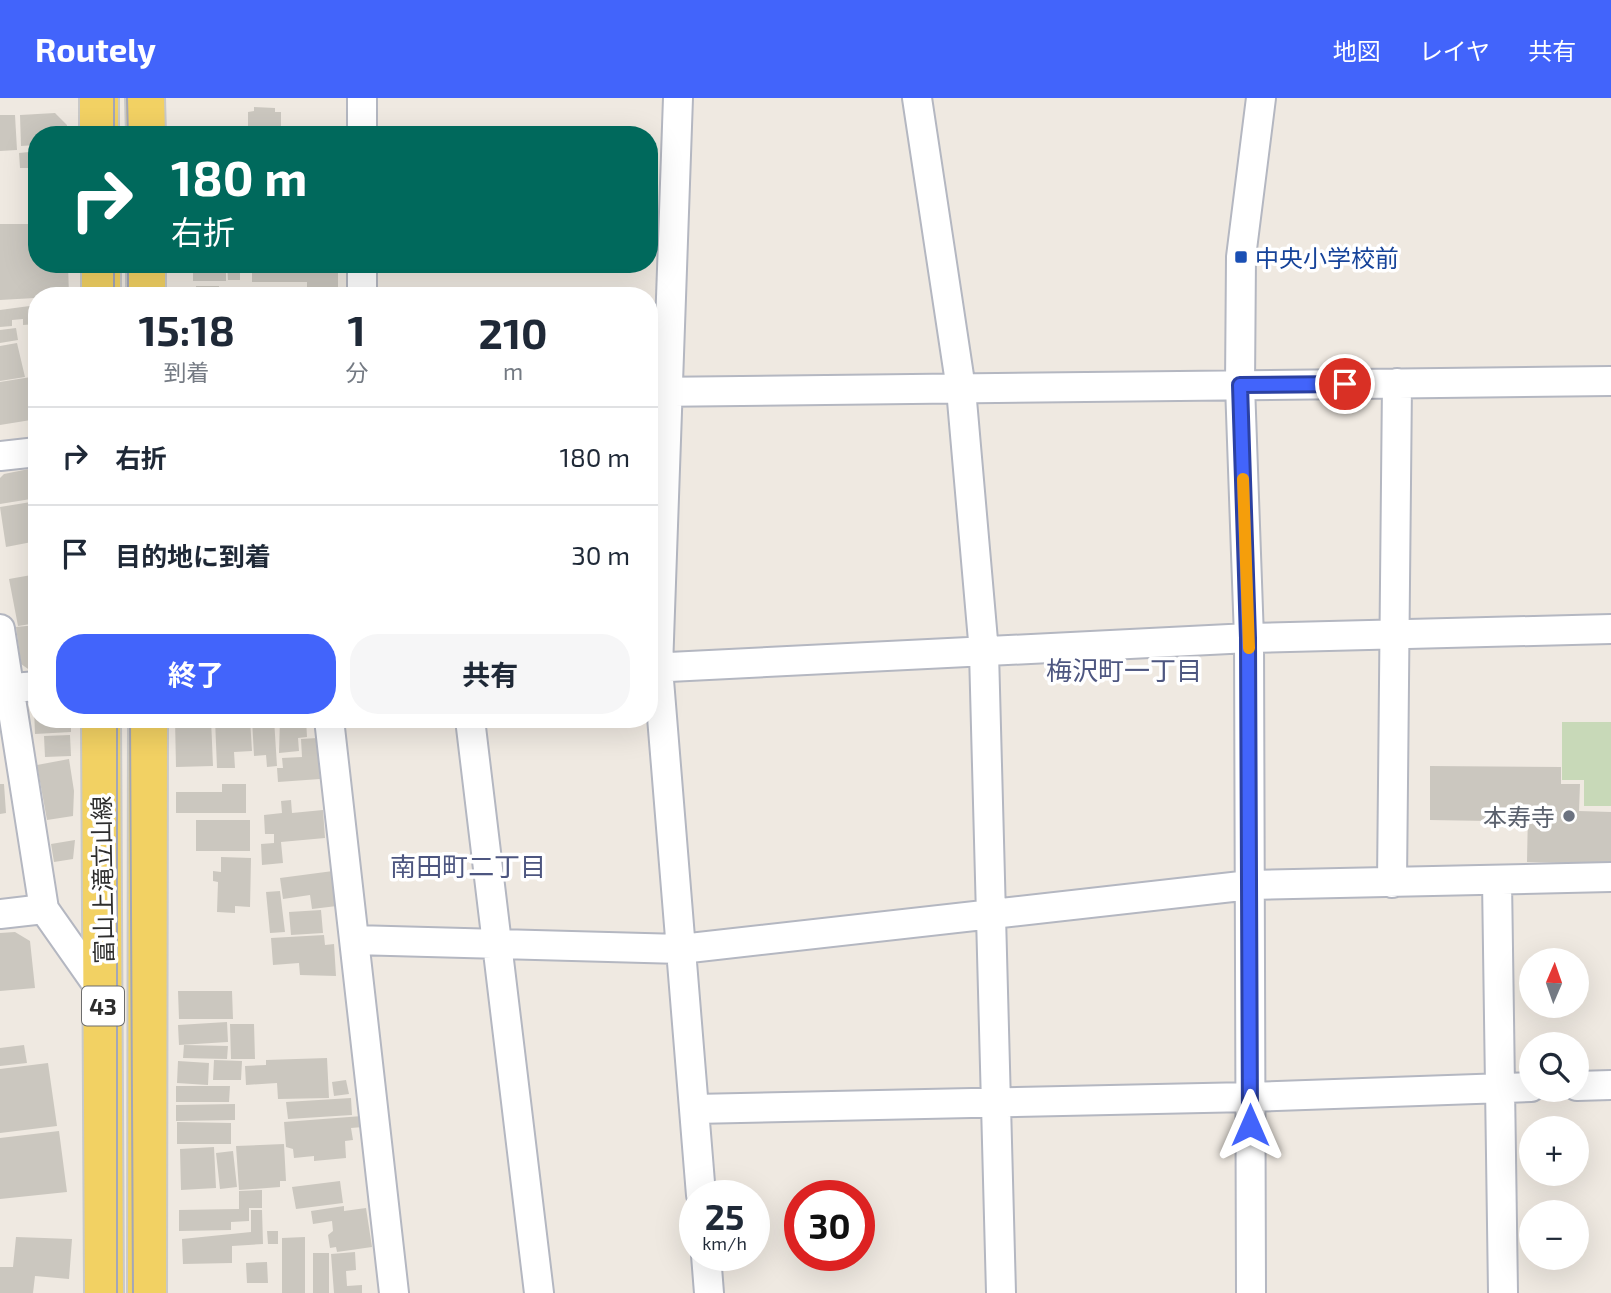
<!DOCTYPE html>
<html lang="ja">
<head>
<meta charset="utf-8">
<style>
	:root { --surface:#fff; --page:#f6f6f7; --text:#1f2937; --muted:#747a83; --line:#e0e1e3; --accent:#4264fb }
	body { margin:0; font-family:"Exo 2","Noto Sans JP",sans-serif; background:var(--page); color:var(--text); height:100vh; display:flex; flex-direction:column; font-size:26px; white-space:nowrap }
	* { box-sizing:border-box; margin:0 }
	p { font-size:23px; color:var(--muted) }
	.icon { flex:none; width:38px; height:38px; fill:none; stroke:currentColor; stroke-width:2; stroke-linecap:round; stroke-linejoin:round }
	.map { position:relative; flex:1; overflow:hidden }
	.sheet { position:absolute; left:28px; top:189px; width:630px; height:441px; display:flex; flex-direction:column; background:var(--surface); border-radius:28px; box-shadow:0 7px 28px #0002 }
	.sheet>* { flex:none }
	.top-card { position:absolute; left:28px; top:28px; width:630px; height:147px; border-radius:28px; box-shadow:0 7px 28px #0002; background:#00695c; color:#fff; overflow:hidden }
	.needle { width:46px; rotate:2deg }
	.controls { position:absolute; left:1519px; top:850px; display:grid; gap:14px }
	.controls a { display:grid; place-items:center; width:70px; height:70px; border-radius:50%; background:var(--surface); box-shadow:0 7px 28px #0002; font-size:35px }
	.speed { position:absolute; left:679px; top:1082px; display:flex; gap:14px; font-size:35px; font-weight:700; text-align:center }
	.speed>* { display:grid; place-content:center; width:91px; height:91px; border-radius:50%; background:var(--surface); box-shadow:0 7px 28px #0002; line-height:1 }
	.speed small { font-size:18px; font-weight:400 }
	.speed .limit { border:10px solid #d22; background:#fff; color:#111 }
	.pin { position:absolute; display:grid; place-items:center; width:60px; height:60px; color:#fff; margin:-30px; border:4px solid #fff; border-radius:50%; box-shadow:0 2px 7px #0007 }
	.me { position:absolute; width:77px; margin:-38px; rotate:0deg; stroke-linejoin:round; filter:drop-shadow(0 0 5px #0008) }
	.turn { display:flex; align-items:center; gap:24px; height:147px; padding:0 28px; font-size:32px }
	.turn .icon { width:91px; height:91px; stroke-width:2.5 }
	.turn b { display:block; font-size:49px; line-height:60px }
	.eta { display:flex; justify-content:space-evenly; align-items:center; height:119px; text-align:center }
	.eta b { font-size:42px; font-weight:700; line-height:49px }
	.action { display:flex; gap:14px; margin-top:auto; padding:14px 28px }
	.action a { flex:1; height:80px; border-radius:28px; background:var(--accent); color:#fff; font-size:28px; font-weight:700; line-height:80px; text-align:center }
	.action a+a { background:var(--page); color:var(--text) }
	ul { padding:0; list-style:none }
	li { display:flex; align-items:center; gap:21px; height:98px; padding:0 28px; border-top:2px solid var(--line) }
	li div { flex:1 }
	li b { display:block; font-size:26px }
	li em { font-style:normal }
	header { display:flex; align-items:center; gap:42px; box-sizing:border-box; height:98px; padding:0 35px; background:var(--accent); color:#fff }
	header strong { font-size:33px }
	nav { display:flex; gap:38px; margin-inline-start:auto; font-size:24px }
	.map>svg:first-child { display:block }
	.cemetery { fill:#c8d9b8 }
	.building { fill:#cbc7bf }
	.lines { fill:none; stroke-linecap:round; stroke-linejoin:round }
	.street-casing { stroke:#b4b7c1; stroke-width:32 }
	.primary-casing { stroke:#c9c9c9; stroke-width:42 }
	.street { stroke:#fff; stroke-width:28 }
	.primary { stroke:#f2d163; stroke-width:38 }
	.tram { stroke:#a3a6b8; stroke-width:2 }
	.route-casing { stroke:#2b41a3; stroke-width:18 }
	.route { stroke:#4264fb; stroke-width:12 }
	.slow { stroke:#f59e0b; stroke-width:12 }
	.transit-dot { fill:#1a4fb4; stroke:#fff; stroke-width:2.5 }
	.worship-dot { fill:#6b7280; stroke:#fff; stroke-width:2.5 }
	.labels { text-anchor:middle; dominant-baseline:central; stroke-width:7; stroke-linejoin:round; paint-order:stroke }
	.shield { fill:#fff; stroke:#6d6d6d; stroke-width:2 }
	.shield-label { font-size:23px; font-weight:bold; fill:#2e2e2e }
	.transit-label { font-size:24px; fill:#164399; stroke:#fff; text-anchor:start }
	.worship-label { font-size:24px; fill:#5b616d; stroke:#fff; text-anchor:end }
	.street-label { font-size:24px; fill:#2e2e2e; stroke:#fff }
	.neighbourhood-label { font-size:26px; fill:#4d5680; stroke:#fff }
</style>
</head>
<body>
<header>
<strong>Routely</strong>
<nav><a>地図</a><a>レイヤ</a><a>共有</a></nav>
</header>
<div class="map">
<svg width="1611" height="1195" viewBox="0 0 1611 1195">
	<rect width="100%" height="100%" fill="#efe9e1"/>
	<!-- cemetery -->
	<path class="cemetery" d="M1562,624H1611V708H1584V682H1562Z"/>
	<!-- building -->
	<path class="building" d="M254,9L275,10V14H281V37H248V14L254,13Z
		M55,15L67,27V37H37V47L21,48L20,17Z
		M0,17H15L17,52L0,53Z
		M29,54L31,70H37V83H29L28,70H20L19,55Z
		M0,126H37V166H68L69,198L0,202Z
		M193,166H226V183H193Z
		M227,166H240V182H228Z
		M252,166H338V198H307V184H252Z
		M196,188H219V198H196Z
		M37,207V226L23,227V221L12,222V228L0,229V212Z
		M16,230L18,242L0,245V232Z
		M28,230H37V277H34V256H28Z
		M17,245L25,279L0,283V248Z
		M37,278V321L0,327V284Z
		M34,370L37,400L0,406V380L4,376Z
		M37,403V443L6,449L0,409Z
		M37,476V525L18,528L9,481Z
		M37,527V573H31L21,566L16,529Z
		M37,607V621H71V634L35,636L34,610Z
		M175,621H211L213,668L176,669Z
		M215,621H250L252,653L234,654L235,670H217Z
		M252,621H274L277,668L267,669L266,657L254,658Z
		M280,621H306L307,639L298,640L299,653L279,655Z
		M70,637L71,658L45,659L44,638Z
		M317,640L320,681L278,684L277,670H283L282,660L302,659L301,641Z
		M69,661L74,693L73,718L47,722L37,667Z
		M1430,668L1561,669V686H1580L1579,713L1611,714V766L1527,764L1528,713H1490V723L1430,722Z
		M0,686H4L6,715L0,716Z
		M222,686H246V715H176V694H222Z
		M291,702L292,715L323,712L325,740L281,744L283,765L262,767L261,746L274,745V736H265L264,717L282,715L281,703Z
		M196,722H250V753H196Z
		M75,742L73,761L54,764L51,746Z
		M221,759L251,760L250,809L235,808V815L217,814L218,784L213,783V773L221,774Z
		M333,773L337,808L312,811L310,797L283,801L280,780Z
		M280,793L285,834L270,835L266,794Z
		M321,812L323,835L291,837L289,814Z
		M15,834L30,843L35,890L0,893V835Z
		M324,837L325,847L334,846L336,878L300,877L299,865L273,867L271,840Z
		M178,893H232L233,921H179Z
		M227,924L228,944L179,947L178,927Z
		M230,926H254L255,961H231Z
		M24,947L27,965L0,968V950Z
		M184,947L228,948L227,961L183,960Z
		M327,960L329,1000L278,1001L277,985L246,987L245,968L266,967V962Z
		M214,962L242,963L241,982H213Z
		M178,963L209,965L208,987L177,985Z
		M48,965L57,1028L0,1035V971Z
		M346,982L349,996L334,998L332,984Z
		M176,988H230L229,1004H176Z
		M351,1000L352,1017L288,1021L286,1004Z
		M235,1006V1022L176,1023V1007Z
		M362,1018L363,1029L351,1030L353,1042L345,1043L346,1060L314,1063V1058L294,1060L293,1051L286,1049L284,1024Z
		M177,1024L231,1025V1046H177Z
		M59,1033L67,1094L0,1101V1040Z
		M284,1046L286,1083H280V1089L239,1092L236,1048Z
		M214,1049L216,1090L181,1092L180,1051Z
		M233,1053L237,1089L220,1091L216,1055Z
		M340,1083L343,1105L296,1111L292,1089Z
		M262,1092V1110H249V1123L231,1124V1132L179,1133V1112L239,1111V1093Z
		M344,1108V1113L366,1110L372,1149L337,1154L336,1149L330,1150L328,1137L333,1133L332,1123L313,1126L311,1113Z
		M251,1112H262L263,1146L232,1148V1165L183,1166L182,1141L251,1134Z
		M267,1133H278V1146H268Z
		M16,1139L72,1141L69,1181L35,1178L33,1195H0V1169H13Z
		M305,1139V1195H282V1140Z
		M355,1154L356,1172L346,1173L347,1188L362,1187V1195H334L331,1156Z
		M313,1155H329V1195H313Z
		M267,1164L268,1185H247L246,1165Z"/>
	<g class="lines">
		<!-- street casing -->
		<g class="street-casing">
			<path id="street" d="M362,0V37
				M678,0L658,570L701,1097
				M917,0L961,291L984,554L1001,1195
				M362,166V198
				M651,294L1611,283
				M0,358L37,354
				M0,531L44,811L103,895
				M649,570L1249,540L1611,531
				M0,591L37,588
				M329,621L394,1195
				M470,621L539,1195
				M1497,782L1503,1195
				M1392,785L1397,285
				M0,816L44,811
				M354,842L681,851L1250,787L1611,779
				M1577,988L1611,987
				M694,1011L1250,999L1531,989
				M706,1157L709,1195
				M1251,1195L1249,540L1240,287L1241,159L1261,0"/>
		</g>
		<!-- primary casing -->
		<g class="primary-casing">
			<path id="primary" d="M99,0V37
				M145,0L146,37
				M101,166V198
				M146,166V198
				M101,621L104,1195
				M147,1195L148,621"/>
		</g>
		<!-- street -->
		<use href="#street" class="street"/>
		<!-- primary -->
		<use href="#primary" class="primary"/>
		<!-- tram -->
		<path class="tram" d="M114,0V37
			M127,0L128,37
			M114,166V198
			M128,166V198
			M117,621V1195
			M130,621L133,1195"/>
	</g>
	<g class="lines">
		<!-- route casing -->
		<g class="route-casing">
			<path id="route" d="M1250,1027L1248,540L1240,287L1345,286"/>
		</g>
		<!-- route -->
		<use href="#route" class="route"/>
		<!-- slow -->
		<path class="slow" d="M1243,381L1249,550"/>
	</g>
	<!-- markers -->
	<rect class="transit-dot" x="1234" y="152" width="14" height="14" rx="3.5"/>
	<circle class="worship-dot" cx="1569" cy="718" r="7"/>
	<g class="labels">
		<!-- shield labels -->
		<rect class="shield" x="82" y="888.5" width="42" height="39" rx="5"/>
		<g class="shield-label">
			<text x="103" y="908">43</text>
		</g>
		<!-- transit labels -->
		<g class="transit-label">
			<text x="1255" y="159">中央小学校前</text>
		</g>
		<!-- worship labels -->
		<g class="worship-label">
			<text x="1555" y="718">本寿寺</text>
		</g>
		<!-- street labels -->
		<g class="street-label">
			<text transform="translate(102 782) rotate(-91)">富山上滝立山線</text>
		</g>
		<!-- neighbourhood labels -->
		<g class="neighbourhood-label">
			<text x="1124" y="571">梅沢町一丁目</text>
			<text x="468" y="767">南田町二丁目</text>
		</g>
	</g>
</svg>
<div class="controls">
<a><svg class="needle" viewBox="-14 -14 28 28"><path d="M0-13l5 13h-10z" fill="#e53935"/><path d="M0 13l5-13h-10z" fill="#747a83"/></svg></a>
<a><svg class="icon" aria-label="search" viewBox="0 0 24 24"><circle cx="10" cy="10" r="6"/><path d="M15 15l6 6"/></svg></a>
<a>+</a>
<a>−</a>
</div>
<div class="speed"><div>25<small>km/h</small></div><div class="limit">30</div></div>
<div class="pin" style="left:1345px;top:286px;background:#d93025"><svg class="icon" aria-label="arrive" viewBox="0 0 24 24"><path d="M6 21V4h12l-3 4 3 4H6"/></svg></div>
<svg class="me" style="left:1250px;top:1027px" viewBox="-20 -20 40 40"><path d="M0-17L14 15 0 8-14 15z" fill="#4264fb" stroke="#fff" stroke-width="4"/></svg>
<div class="top-card">
<div class="turn"><svg class="icon" aria-label="right" viewBox="0 0 24 24"><path d="M7 20v-9h11M14 6l5 5-5 5"/></svg><div><b>180 m</b>右折</div></div>
</div>
<section class="sheet">
<div class="eta">
<div><b>15:18</b><p>到着</p></div>
<div><b>1</b><p>分</p></div>
<div><b>210</b><p>m</p></div>
</div>
<ul>
<li><svg class="icon" aria-label="right" viewBox="0 0 24 24"><path d="M7 20v-9h11M14 6l5 5-5 5"/></svg><div><b>右折</b></div><em>180 m</em></li>
<li><svg class="icon" aria-label="arrive" viewBox="0 0 24 24"><path d="M6 21V4h12l-3 4 3 4H6"/></svg><div><b>目的地に到着</b></div><em>30 m</em></li>
</ul>
<div class="action"><a>終了</a><a>共有</a></div>
</section>
</div>
</body>
</html>
